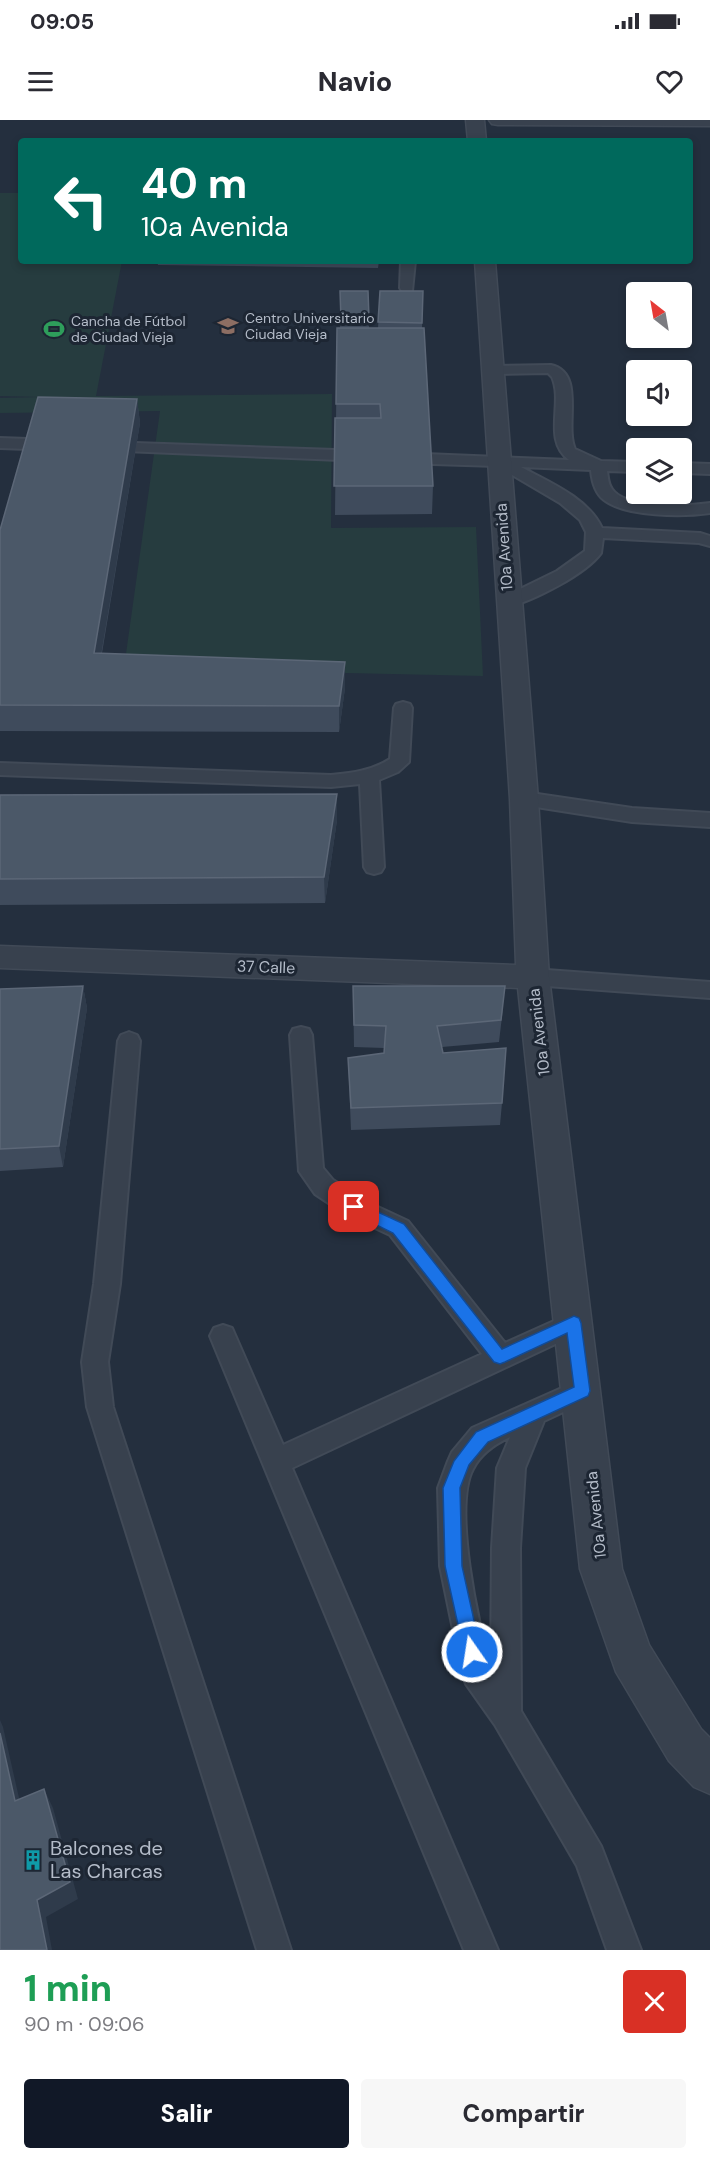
<!DOCTYPE html>
<html lang="es">
<head>
<meta charset="utf-8">
<style>
	:root { --surface:#fff; --page:#f7f7f7; --text:#2b2b33; --muted:#7c7c81; --accent:#111827 }
	body { margin:0; font-family:"DM Sans",sans-serif; background:var(--page); color:var(--text); height:100vh; display:flex; flex-direction:column; font-size:22px; white-space:nowrap }
	* { box-sizing:border-box; margin:0 }
	p { font-size:20px; color:var(--muted) }
	.icon { flex:none; width:33px; height:33px; fill:none; stroke:currentColor; stroke-width:2; stroke-linecap:round; stroke-linejoin:round }
	.map { position:relative; height:1830px; overflow:hidden }
	.sheet { display:flex; flex-direction:column; background:var(--surface); flex:1 }
	.sheet>* { flex:none }
	.banner { position:absolute; left:18px; top:18px; width:675px; height:126px; border-radius:6px; box-shadow:0 3px 9px #0003; background:#00695c; color:#fff; overflow:hidden }
	.needle { width:39px; rotate:329deg }
	.buttons { position:absolute; left:626px; top:162px; display:grid; gap:12px }
	.buttons a { display:grid; place-items:center; width:66px; height:66px; border-radius:6px; background:var(--surface); box-shadow:0 3px 9px #0003; font-size:30px }
	.pin { position:absolute; display:grid; place-items:center; width:51px; height:51px; color:#fff; margin:-26px; border-radius:12px; box-shadow:0 3px 9px #0006 }
	.me { position:absolute; width:66px; margin:-33px; rotate:347deg; stroke-linejoin:round; filter:drop-shadow(0 0 4px #0008) }
	.turn { display:flex; align-items:center; gap:21px; height:126px; padding:0 24px; font-size:27px }
	.turn .icon { width:78px; height:78px; stroke-width:2.5 }
	.turn b { display:block; font-size:42px; line-height:51px }
	.round { display:grid; place-items:center; flex:none; width:63px; height:63px; border-radius:6px; background:var(--page) }
	.headline { display:flex; align-items:center; justify-content:space-between; height:102px; padding:0 24px }
	h1 { font-size:36px; font-weight:800; line-height:45px; color:#1e9e55 }
	.button { display:flex; gap:12px; margin-top:auto; padding:12px 24px }
	.button a { flex:1; height:69px; border-radius:6px; background:var(--accent); color:#fff; font-size:24px; font-weight:800; line-height:69px; text-align:center }
	.button a+a { background:var(--page); color:var(--text) }
	.status { display:flex; justify-content:space-between; align-items:center; height:42px; padding:0 30px; background:var(--surface); direction:ltr }
	.status svg { height:16px; fill:currentColor }
	header { display:flex; justify-content:space-between; align-items:center; height:78px; padding:0 24px; background:var(--surface); font-size:27px; font-weight:800 }
	.map>svg:first-child { display:block }
	.green { fill:#263c3f }
	.lines { fill:none; stroke-linecap:round; stroke-linejoin:round }
	.service-casing { stroke:#414a57; stroke-width:4 }
	.minor-casing { stroke:#414a57; stroke-width:3 }
	.service { fill:#38414e; fill-rule:evenodd }
	.minor { fill:#38414e; fill-rule:evenodd }
	.wall { fill:#3f4b5c }
	.shaded-wall { fill:#2f3b4b }
	.building { fill:#4b5868; stroke:#5c6777; stroke-width:1.5 }
	.route { fill:#1a73e8; stroke:#114b97; stroke-width:1.5 }
	.labels { text-anchor:middle; dominant-baseline:central; stroke-width:6; stroke-linejoin:round; paint-order:stroke }
	.far-poi-label { font-size:14px; fill:#b4bcc9; stroke:#1d2633; text-anchor:start }
	.street-label { font-size:16px; fill:#b4bcc9; stroke:#1d2633 }
	.near-poi-label { font-size:20px; fill:#b4bcc9; stroke:#1d2633; text-anchor:start }
</style>
</head>
<body>
<div class="status"><b>09:05</b><svg viewBox="0 0 49 12"><path d="M0 12V9h3v3zM5 12V6h3v6zM10 12V3h3v9zM15 12V0h3v12zM26 1h20v11H26zM47 4h2v5h-2z"/></svg></div>
<header><svg class="icon" aria-label="menu" viewBox="0 0 24 24"><path d="M4 6h16M4 12h16M4 18h16"/></svg>Navio<svg class="icon" aria-label="heart" viewBox="0 0 24 24"><path d="M12 20l-8-8c-3-5 5-10 8-4 3-6 11-1 8 4z"/></svg></header>
<div class="map">
<svg width="710" height="1830" viewBox="0 0 710 1830">
	<rect width="100%" height="100%" fill="#242f3e"/>
	<!-- green -->
	<path class="green" d="M0,73H21V141H122L96,276L332,274L331,408L476,407L483,556L124,548L160,291L0,293V278L42,277L0,276Z"/>
	<g class="lines">
		<!-- service casing -->
		<g class="service-casing">
			<path id="service" d="M401,141H415L412,171H402L400,168Z
				M551,245C586,253 564,305 575,329L601,341L636,342V352L607,351C608,357 608,364 612,369C625,389 689,386 710,383V393C683,397 626,397 604,380C595,373 592,361 591,350L521,347C549,362 588,378 602,408L700,413L710,416V426L699,423L603,418L601,433C586,454 533,481 508,487L502,486L499,482L502,478L557,451L585,431L586,412L580,400L560,383L497,346L401,343L393,338L401,333L569,340C542,320 564,283 552,257L548,253L492,254L485,250L492,246Z
				M0,318L56,320L64,325L56,330L0,328Z
				M107,322L365,331L373,336L365,341L101,330L99,327L101,324Z
				M681,343L710,344V354L681,353Z
				M403,582L410,584L412,588L409,642L398,652L379,660L384,747L381,752L374,754L367,752L364,747L360,664L331,667L0,655V643L331,655C352,653 371,651 390,639L394,588L396,584Z
				M524,672L632,688L710,693V707L632,702L517,684L514,679L517,674Z
				M533,849L710,862V878L533,865L525,863L522,857L525,851Z
				M301,907L309,909L312,915L323,1048L333,1060L363,1080L408,1101L505,1223L574,1192L583,1195L587,1203L583,1211L292,1348L498,1830H464L210,1216L214,1208L223,1205L232,1208L283,1325L482,1234L390,1115L345,1094L315,1074L299,1051L290,915L293,909Z
				M129,912L137,915L140,921L120,1164L108,1242L113,1287L291,1830H257L87,1287L82,1242L94,1164L118,921L121,915Z
				M582,1259L591,1263L595,1271L591,1279L544,1301L525,1348L520,1428L521,1591L601,1726L641,1830H607L577,1746L495,1605L466,1564L462,1553L440,1446L438,1368L448,1341L452,1332L472,1308ZM510,1317L497,1348L492,1428L491,1547C478,1506 453,1386 473,1349C481,1333 495,1324 510,1317Z"/>
		</g>
		<!-- minor casing -->
		<g class="minor-casing">
			<path id="minor" d="M466,0H484L486,21H468Z
				M489,0H710V6L498,5L492,4Z
				M475,141H495L538,679L549,857L622,1449L649,1525L701,1609L710,1618V1674L694,1667L669,1641L616,1552L580,1449L518,868L0,848V826L516,845L510,679Z"/>
		</g>
		<!-- service -->
		<use href="#service" class="service"/>
		<!-- minor -->
		<use href="#minor" class="minor"/>
	</g>
	<!-- wall -->
	<path class="wall" d="M157,141H379L378,148L158,145Z
		M340,171L369,198V208H378L380,171H423L422,208L433,366L432,394L335,395L337,208H340Z
		M137,279L140,303L102,533L345,568L339,612L0,611V410Z
		M0,675L337,700L325,783L0,785Z
		M83,866L87,888L63,1047L0,1051V869Z
		M353,866L503,888L499,922L442,927L443,933L502,983L500,1005L351,1010L348,938L384,933V928L354,927Z"/>
	<!-- shaded-wall -->
	<path class="shaded-wall" d="M137,279L140,303L97,559L94,533Z
		M345,542V568L339,612V586Z
		M337,674V700L325,783L324,757Z
		M83,866L87,888L63,1047L59,1026Z
		M0,1600L3,1607L24,1700L15,1681L0,1613Z
		M44,1669L53,1688L78,1779L46,1797L52,1830H47L37,1780Z"/>
	<!-- building -->
	<path class="building" d="M340,171H368L369,198L341,199Z
		M380,171H423L422,203L378,202Z
		M337,208H424L433,366H334L335,298H381L380,284H336Z
		M38,277L137,279L94,533L345,542L339,586L0,585V410Z
		M337,674L324,757L0,759V675Z
		M83,866L59,1026L0,1029V869Z
		M353,866H505L501,900L437,906L443,933L506,928L502,983L351,988L348,938L384,933L386,906L354,905Z
		M0,1613L15,1681L44,1669L70,1762L37,1780L47,1830H0Z"/>
	<!-- route -->
	<path class="route" d="M354,1081L404,1104L502,1229L574,1196L579,1198L581,1203L590,1271L588,1276L488,1322L469,1345L460,1368L462,1446L481,1532L479,1538L472,1540L466,1538L464,1532L445,1446L443,1368L454,1341L476,1312L574,1267L567,1213L505,1242L500,1244L494,1242L393,1113L348,1091L346,1087L348,1083Z"/>
	<!-- icons -->
	<defs>
		<g id="university-bare" transform="scale(1.62)"><path d="M0-5L7-2L0 1L-7-2ZM-4 1L0 2.5L4 1V4Q0 6-4 4Z" fill="#8d6e63" stroke="#1d2633" stroke-width="2.5" paint-order="stroke"/></g>
		<g id="stadium-bare" transform="scale(1.62)"><path d="M0-5a6.5 5 0 1 0 0 10a6.5 5 0 1 0 0-10ZM-3.5-1.8h7v3.6h-7Z" fill="#2e9e5b" stroke="#1d2633" stroke-width="2.5" paint-order="stroke"/></g>
		<g id="building-bare" transform="scale(1.62)"><path d="M-4-6H4V6H1V3H-1V6H-4ZM-2.5-4.3h1.7v1.8h-1.7ZM.8-4.3h1.7v1.8H.8ZM-2.5-1h1.7V.8h-1.7ZM.8-1h1.7V.8H.8Z" fill="#0f9aa8" stroke="#1d2633" stroke-width="2.5" paint-order="stroke"/></g>
	</defs>
	<g fill-rule="evenodd">
		<use href="#university-bare" x="228" y="206"/>
		<use href="#stadium-bare" x="54" y="209"/>
		<use href="#building-bare" x="33" y="1740"/>
	</g>
	<g class="labels">
		<!-- far-poi labels -->
		<g class="far-poi-label">
			<text x="245" y="198">Centro Universitario<tspan x="245" dy="16">Ciudad Vieja</tspan></text>
			<text x="71" y="201">Cancha de Fútbol<tspan x="71" dy="16">de Ciudad Vieja</tspan></text>
		</g>
		<!-- street labels -->
		<g class="street-label">
			<text transform="translate(504 427) rotate(-94)">10a Avenida</text>
			<text transform="translate(266 847) rotate(2)">37 Calle</text>
			<text transform="translate(539 912) rotate(-97)">10a Avenida</text>
			<text transform="translate(596 1395) rotate(-96)">10a Avenida</text>
		</g>
		<!-- near-poi labels -->
		<g class="near-poi-label">
			<text x="50" y="1728">Balcones de<tspan x="50" dy="23">Las Charcas</tspan></text>
		</g>
	</g>
</svg>
<div class="buttons">
<a><svg class="needle" viewBox="-14 -14 28 28"><path d="M0-13l5 13h-10z" fill="#e53935"/><path d="M0 13l5-13h-10z" fill="#7c7c81"/></svg></a>
<a><svg class="icon" aria-label="sound" viewBox="0 0 24 24"><path d="M4 9h4l5-4v14l-5-4H4zM17 9q2 3 0 6"/></svg></a>
<a><svg class="icon" aria-label="layers" viewBox="0 0 24 24"><path d="M12 4l9 5-9 5-9-5zM3 14l9 5 9-5"/></svg></a>
</div>
<div class="pin" style="left:354px;top:1087px;background:#d93025"><svg class="icon" aria-label="arrive" viewBox="0 0 24 24"><path d="M6 21V4h12l-3 4 3 4H6"/></svg></div>
<svg class="me" style="left:472px;top:1532px" viewBox="-20 -20 40 40"><circle r="17" fill="#1a73e8" stroke="#fff" stroke-width="3"/><path d="M0-11L8 9 0 5-8 9z" fill="#fff"/></svg>
<div class="banner">
<div class="turn"><svg class="icon" aria-label="left" viewBox="0 0 24 24"><path d="M17 20v-9H6M10 6l-5 5 5 5"/></svg><div><b>40 m</b>10a Avenida</div></div>
</div>
</div>
<section class="sheet">
<div class="headline"><div><h1>1 min</h1><p>90 m · 09:06</p></div><a class="round" style="background:#d93025;color:#fff"><svg class="icon" aria-label="close" viewBox="0 0 24 24"><path d="M6 6l12 12M18 6L6 18"/></svg></a></div>
<div class="button"><a>Salir</a><a>Compartir</a></div>
</section>
</body>
</html>
